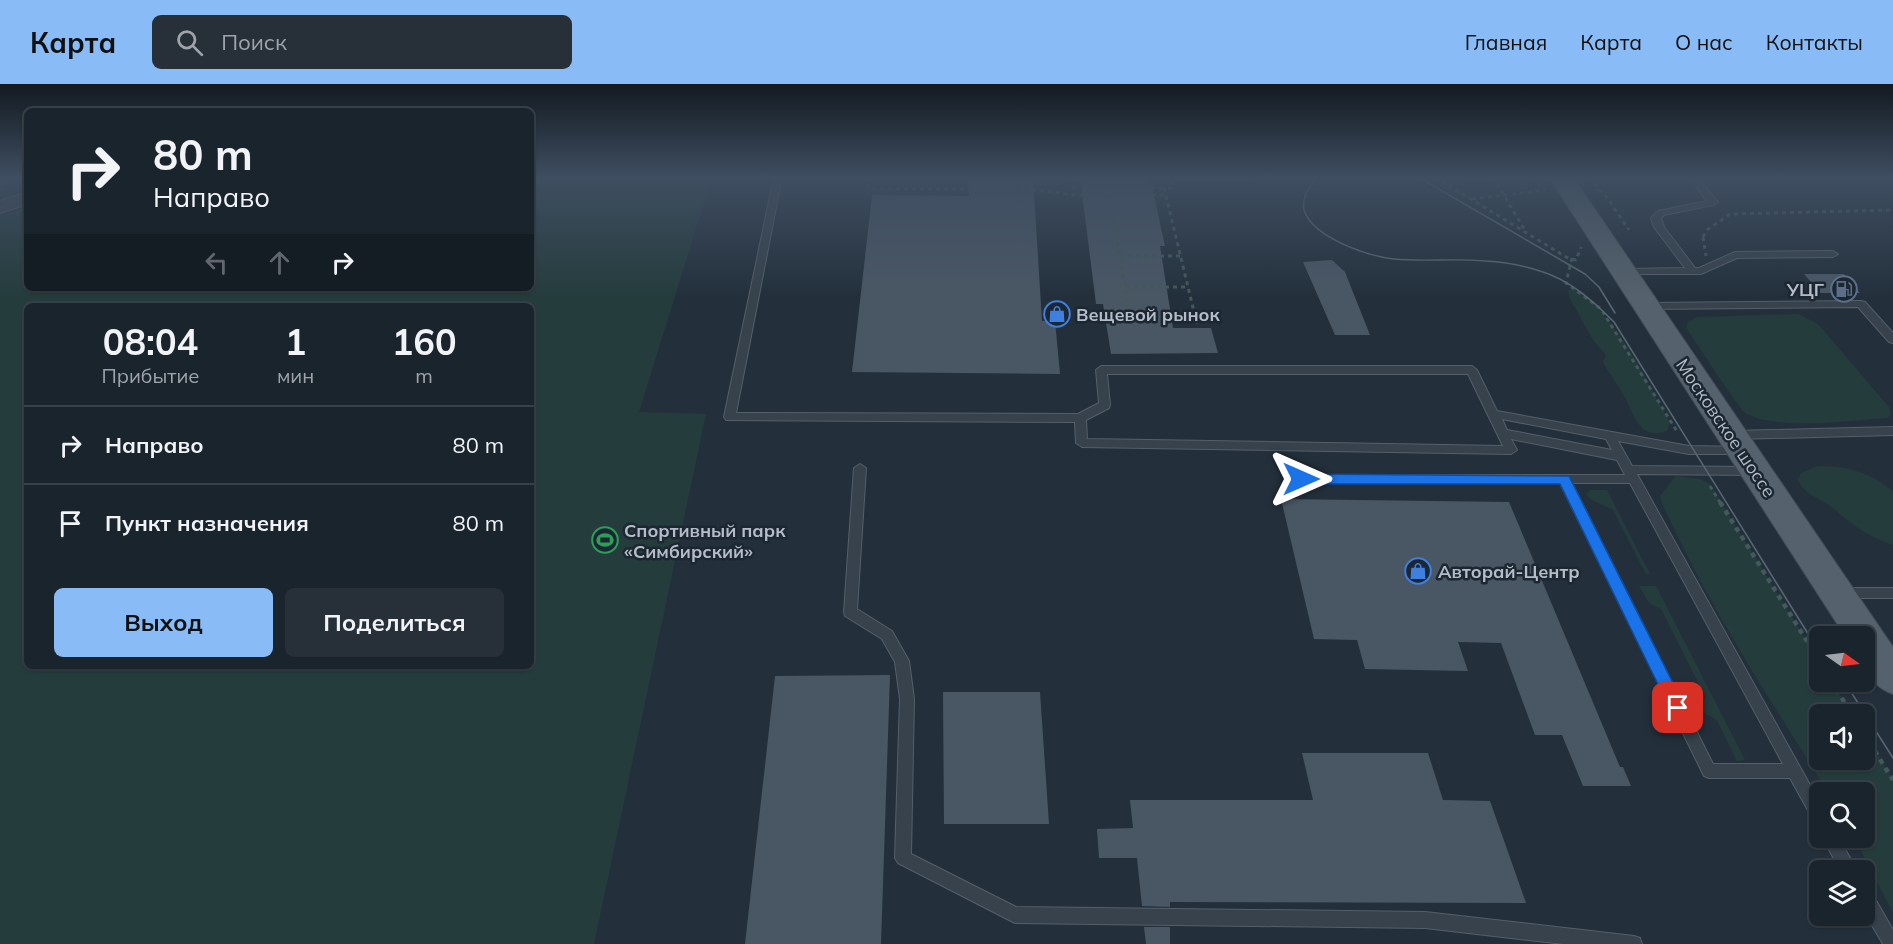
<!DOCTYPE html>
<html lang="ru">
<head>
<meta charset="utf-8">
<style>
	:root { --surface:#1a242d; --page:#273039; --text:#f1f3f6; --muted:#9fa4aa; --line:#384149; --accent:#89bcf6 }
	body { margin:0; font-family:Mulish,sans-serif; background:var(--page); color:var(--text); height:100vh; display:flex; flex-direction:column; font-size:22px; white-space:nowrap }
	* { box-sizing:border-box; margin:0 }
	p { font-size:20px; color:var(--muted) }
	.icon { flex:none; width:33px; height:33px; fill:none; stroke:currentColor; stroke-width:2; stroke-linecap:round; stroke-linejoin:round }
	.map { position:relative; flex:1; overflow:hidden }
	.side { position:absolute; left:24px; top:219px; width:510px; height:366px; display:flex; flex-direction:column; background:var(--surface); border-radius:9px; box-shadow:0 2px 4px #0004,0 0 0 2px var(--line) }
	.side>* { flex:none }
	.hud { position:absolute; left:24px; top:24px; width:510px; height:183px; border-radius:9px; box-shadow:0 2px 4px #0004,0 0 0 2px var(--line); background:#1a242d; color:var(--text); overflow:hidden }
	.needle { width:39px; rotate:104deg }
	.tools { position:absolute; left:1809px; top:542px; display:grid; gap:12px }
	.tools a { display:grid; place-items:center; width:66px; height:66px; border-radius:9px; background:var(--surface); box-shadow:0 2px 4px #0004,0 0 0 2px var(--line); font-size:30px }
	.pin { position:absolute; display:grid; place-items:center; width:51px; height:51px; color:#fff; margin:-26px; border-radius:12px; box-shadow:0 3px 9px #0006 }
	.me { position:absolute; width:66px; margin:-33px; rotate:90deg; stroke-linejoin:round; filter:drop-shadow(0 0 4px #0008) }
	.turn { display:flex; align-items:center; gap:21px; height:126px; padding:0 30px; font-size:27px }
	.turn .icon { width:78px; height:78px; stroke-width:2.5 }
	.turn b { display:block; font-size:42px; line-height:51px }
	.lanes { display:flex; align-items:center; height:57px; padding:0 30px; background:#0003; justify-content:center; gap:30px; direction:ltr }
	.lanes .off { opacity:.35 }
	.eta { display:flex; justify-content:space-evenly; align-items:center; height:102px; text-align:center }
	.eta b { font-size:36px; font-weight:700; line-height:42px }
	.action { display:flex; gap:12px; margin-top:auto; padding:12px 30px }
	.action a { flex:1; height:69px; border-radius:9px; background:var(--accent); color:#111; font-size:24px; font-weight:700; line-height:69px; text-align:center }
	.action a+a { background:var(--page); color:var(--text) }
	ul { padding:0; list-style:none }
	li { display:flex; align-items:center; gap:18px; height:78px; padding:0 30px; border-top:2px solid var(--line) }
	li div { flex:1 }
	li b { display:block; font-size:22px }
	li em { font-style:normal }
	header { display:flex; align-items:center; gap:36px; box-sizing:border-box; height:84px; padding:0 30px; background:var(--accent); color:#111 }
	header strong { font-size:28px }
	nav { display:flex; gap:33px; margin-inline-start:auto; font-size:21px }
	.search { width:420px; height:54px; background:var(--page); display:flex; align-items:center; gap:15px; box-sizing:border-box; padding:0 21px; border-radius:9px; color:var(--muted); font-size:22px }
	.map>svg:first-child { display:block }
	.green { fill:#253c3d; fill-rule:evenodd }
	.building { fill:#495765 }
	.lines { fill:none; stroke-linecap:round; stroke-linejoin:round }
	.service-casing { stroke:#555f6a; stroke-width:2 }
	.minor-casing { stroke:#555f6a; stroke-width:2 }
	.primary-casing { stroke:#404b55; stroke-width:2 }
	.path-far1 { stroke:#43595a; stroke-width:3; stroke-dasharray:4 4; stroke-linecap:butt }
	.path { stroke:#43595a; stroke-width:4.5; stroke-dasharray:5 5; stroke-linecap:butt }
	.service { fill:#37424c; fill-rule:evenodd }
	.minor { fill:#37424c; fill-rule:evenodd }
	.primary { fill:#55616c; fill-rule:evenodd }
	.tram { stroke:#596673; stroke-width:1.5 }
	.route { fill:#1a73e8; stroke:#114b97; stroke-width:1.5 }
	.labels { text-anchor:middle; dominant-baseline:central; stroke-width:5; stroke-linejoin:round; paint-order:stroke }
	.poi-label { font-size:18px; font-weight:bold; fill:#b3bcc8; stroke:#1c2731; text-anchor:start }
	.street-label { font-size:18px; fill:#b3bcc8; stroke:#1c2731 }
</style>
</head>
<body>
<header>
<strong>Карта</strong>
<div class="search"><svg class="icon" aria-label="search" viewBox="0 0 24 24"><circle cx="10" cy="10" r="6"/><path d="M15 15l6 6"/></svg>Поиск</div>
<nav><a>Главная</a><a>Карта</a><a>О нас</a><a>Контакты</a></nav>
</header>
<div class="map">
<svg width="1893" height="860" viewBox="0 0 1893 860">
	<rect width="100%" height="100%" fill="#23303c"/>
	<!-- green -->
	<path class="green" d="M531,93H712L639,328L706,330L594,860H0V132L27,123V204H531ZM27,222H531V582H27Z
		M1575,205C1616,230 1645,296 1670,338L1667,347C1638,358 1634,328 1623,310C1617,299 1609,290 1603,278L1606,271L1593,256L1569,213L1568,206Z
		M1798,230L1818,240L1889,323L1891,330L1888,334C1851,336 1780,347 1747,330C1739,326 1695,256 1686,244L1688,238L1697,233Z
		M1818,382C1846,381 1872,389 1893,407V461C1867,452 1854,442 1833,424C1822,415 1802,410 1798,395L1801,389Z
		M1676,392L1700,395L1710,400L1819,577L1820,597H1832L1852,630H1820V675H1864L1865,649L1893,695V829L1854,753H1864V708H1828C1769,614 1707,520 1662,419L1660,412Z
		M1590,406H1607L1650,490H1646L1613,426L1590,415L1586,410Z
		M1639,502H1656L1745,676L1737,677L1717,636L1696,625V621L1706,614L1661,525L1649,519Z"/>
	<!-- building -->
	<path class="building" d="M968,93H1033L1042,237H1055L1060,290L852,288L872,111L969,112Z
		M1080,93H1150L1165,162H1160L1173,244H1211L1218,269L1111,270L1103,220H1096Z
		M1332,176L1345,188L1370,251H1335L1303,178Z
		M1804,190H1844L1860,209H1820Z
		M1281,415L1509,418L1620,683H1623L1631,702H1583L1562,651H1535L1501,559L1458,558L1468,587L1365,585L1357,556L1314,555Z
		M890,591L881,860H745L775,592Z
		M943,608H1040L1049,740H944Z
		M1302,669H1428L1443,716L1490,717L1526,819L1170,818V823L1142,822L1137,774H1099L1097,745L1133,744L1130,716H1313Z
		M1144,843H1170V860H1146Z"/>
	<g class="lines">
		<!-- service casing -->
		<g class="service-casing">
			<path id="service" d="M774,93H782L736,329L1078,330L1099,319L1096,286L1101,282H1472L1477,286L1497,327L1689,362L1743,363L1745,366L1743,369L1739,370H1689L1618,357L1632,382L1752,383L1758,387L1752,391L1637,390L1820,719V741L1815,739L1790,694H1709L1704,692L1560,399H1301L1295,395L1301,391H1625L1617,376L1511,355L1517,366L1511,370L1082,363L1076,359L1075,338L726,336L724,333ZM1107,290H1468L1503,362L1087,355L1086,336L1109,324L1110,321ZM1502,335L1606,355L1612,366L1507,346ZM1572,399H1630L1783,680H1713Z
				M1689,93H1698L1718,118L1713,121L1664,131L1661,134L1664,143L1695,184H1699L1735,168L1833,167L1838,170L1833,173L1737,174L1701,190H1620V186L1623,185L1685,184L1654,143L1651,134L1658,127L1707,117Z
				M1861,217L1865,218L1893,249V259L1889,258L1858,223L1647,225L1642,222L1647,219Z
				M1893,343V351L1734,355L1728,351L1734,347Z
				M860,380L866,384L857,525L892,547L909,577L914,615L911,770L1016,823L1425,828L1634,852L1640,854L1642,860H1564L1425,844L1015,839L898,779L895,774L900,615L895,578L882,555L845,532L844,528L854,384Z
				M1842,504H1893V514H1842L1837,513L1836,509L1837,505Z
				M1822,753H1838L1857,786H1840Z
				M1864,804L1870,806L1893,846V860H1883L1864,828Z"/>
		</g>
		<!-- minor casing -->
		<g class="minor-casing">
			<path id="minor" d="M27,108V120L0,129V117Z"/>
		</g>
		<!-- primary casing -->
		<g class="primary-casing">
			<path id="primary" d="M1549,93H1573L1893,563V610C1865,600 1864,578 1864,552H1845Z"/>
		</g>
		<!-- path-far1 -->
		<path class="path-far1" d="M870,93L868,105L1039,106L1075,111H1166
			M1073,93L1075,111
			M1435,93L1566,173L1576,176L1581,163
			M1463,93L1494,96
			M1493,93L1526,148
			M1534,93L1539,100
			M1590,93L1599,106H1595
			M0,99L6,104
			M1126,104H1164
			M1599,106L1604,109L1629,146
			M1110,111L1131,241
			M1472,115L1545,106
			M1703,153L1707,146L1730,130L1893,126
			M1703,153L1706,172
			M1120,172H1181
			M1572,174L1566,199L1601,225L1678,349
			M1125,203H1188
			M1197,240L1164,104H1173L1171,96H1248L1252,93
			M1710,402L1721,420"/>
		<!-- path -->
		<path class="path" d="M1720,418L1820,578
			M1831,597L1852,630
			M1864,650L1893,696"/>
		<!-- service -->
		<use href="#service" class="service"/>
		<!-- minor -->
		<use href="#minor" class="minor"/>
		<!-- primary -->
		<use href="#primary" class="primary"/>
		<!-- tram -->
		<path class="tram" d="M1317,93C1310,103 1301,113 1304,126C1313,154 1368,172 1394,175C1424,178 1455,174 1485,177C1504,178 1522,181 1540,187C1570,196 1592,216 1614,238L1820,569
			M1418,93L1585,190L1599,203L1615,229
			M1844,597L1893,674"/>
	</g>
	<!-- sky -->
	<linearGradient id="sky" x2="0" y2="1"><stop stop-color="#131a21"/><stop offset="0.44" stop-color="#3f4e61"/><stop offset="1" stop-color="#3f4e61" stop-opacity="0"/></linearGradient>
	<rect width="1893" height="213" fill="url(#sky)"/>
	<!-- route -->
	<path class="route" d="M1301,390L1569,392L1683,619L1685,624L1683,629L1678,631L1672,629L1560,400H1301L1294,395Z"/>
	<!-- icons -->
	<defs>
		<g id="fuel-ring" transform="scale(1.35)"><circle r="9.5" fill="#1c2731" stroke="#5c6f8a" stroke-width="1.5"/><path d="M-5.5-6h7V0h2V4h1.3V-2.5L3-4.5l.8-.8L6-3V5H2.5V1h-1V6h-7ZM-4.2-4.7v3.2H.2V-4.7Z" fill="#5c6f8a"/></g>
		<g id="shop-ring" transform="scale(1.35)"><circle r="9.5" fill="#1c2731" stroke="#3f7fe0" stroke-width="1.5"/><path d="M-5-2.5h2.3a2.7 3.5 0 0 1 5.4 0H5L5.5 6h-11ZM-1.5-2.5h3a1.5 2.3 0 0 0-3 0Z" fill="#3f7fe0"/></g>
		<g id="stadium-ring" transform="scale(1.35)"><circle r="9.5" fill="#1c2731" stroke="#2e9e5b" stroke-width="1.5"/><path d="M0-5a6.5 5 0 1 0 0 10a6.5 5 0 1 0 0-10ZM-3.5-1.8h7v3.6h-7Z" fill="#2e9e5b"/></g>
	</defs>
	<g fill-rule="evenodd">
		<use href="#fuel-ring" x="1844" y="205"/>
		<use href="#shop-ring" x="1057" y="230"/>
		<use href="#stadium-ring" x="605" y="456"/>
		<use href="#shop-ring" x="1418" y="487"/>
	</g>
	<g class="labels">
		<!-- poi labels -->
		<g class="poi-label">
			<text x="1824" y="205" text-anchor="end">УЦГ</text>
			<text x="1076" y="230">Вещевой рынок</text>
			<text x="624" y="446">Спортивный парк<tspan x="624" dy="21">«Симбирский»</tspan></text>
			<text x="1438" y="487">Авторай-Центр</text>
		</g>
		<!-- street labels -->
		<g class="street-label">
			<text transform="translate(1726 344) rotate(56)">Московское шоссе</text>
		</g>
	</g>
</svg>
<div class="tools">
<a><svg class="needle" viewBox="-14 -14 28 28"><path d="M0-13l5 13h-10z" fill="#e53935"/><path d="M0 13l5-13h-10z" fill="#9fa4aa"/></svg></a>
<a><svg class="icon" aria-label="sound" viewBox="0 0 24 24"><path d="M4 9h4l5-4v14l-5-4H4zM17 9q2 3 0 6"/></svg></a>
<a><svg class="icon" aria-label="search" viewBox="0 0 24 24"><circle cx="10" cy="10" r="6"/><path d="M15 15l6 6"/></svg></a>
<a><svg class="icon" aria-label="layers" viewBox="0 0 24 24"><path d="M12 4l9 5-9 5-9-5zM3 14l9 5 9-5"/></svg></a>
</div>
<div class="pin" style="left:1678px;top:624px;background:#d93025"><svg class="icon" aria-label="arrive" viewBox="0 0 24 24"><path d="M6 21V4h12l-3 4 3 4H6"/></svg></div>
<svg class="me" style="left:1301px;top:395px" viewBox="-20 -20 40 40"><path d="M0-17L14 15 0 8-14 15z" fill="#1a73e8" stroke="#fff" stroke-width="4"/></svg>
<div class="hud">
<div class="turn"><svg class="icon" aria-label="right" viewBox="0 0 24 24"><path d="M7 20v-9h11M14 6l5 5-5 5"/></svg><div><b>80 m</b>Направо</div></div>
<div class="lanes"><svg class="icon off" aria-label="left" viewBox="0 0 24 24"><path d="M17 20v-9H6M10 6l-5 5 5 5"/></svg><svg class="icon off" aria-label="ahead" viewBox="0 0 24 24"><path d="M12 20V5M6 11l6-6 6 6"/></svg><svg class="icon" aria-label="right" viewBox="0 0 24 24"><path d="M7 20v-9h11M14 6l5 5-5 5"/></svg></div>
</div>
<section class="side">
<div class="eta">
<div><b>08:04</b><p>Прибытие</p></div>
<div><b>1</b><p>мин</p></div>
<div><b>160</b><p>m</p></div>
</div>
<ul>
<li><svg class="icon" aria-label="right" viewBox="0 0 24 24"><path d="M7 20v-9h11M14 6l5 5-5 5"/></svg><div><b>Направо</b></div><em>80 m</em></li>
<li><svg class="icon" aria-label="arrive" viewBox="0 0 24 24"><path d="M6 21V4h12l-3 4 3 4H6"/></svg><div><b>Пункт назначения</b></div><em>80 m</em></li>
</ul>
<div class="action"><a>Выход</a><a>Поделиться</a></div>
</section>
</div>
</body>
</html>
